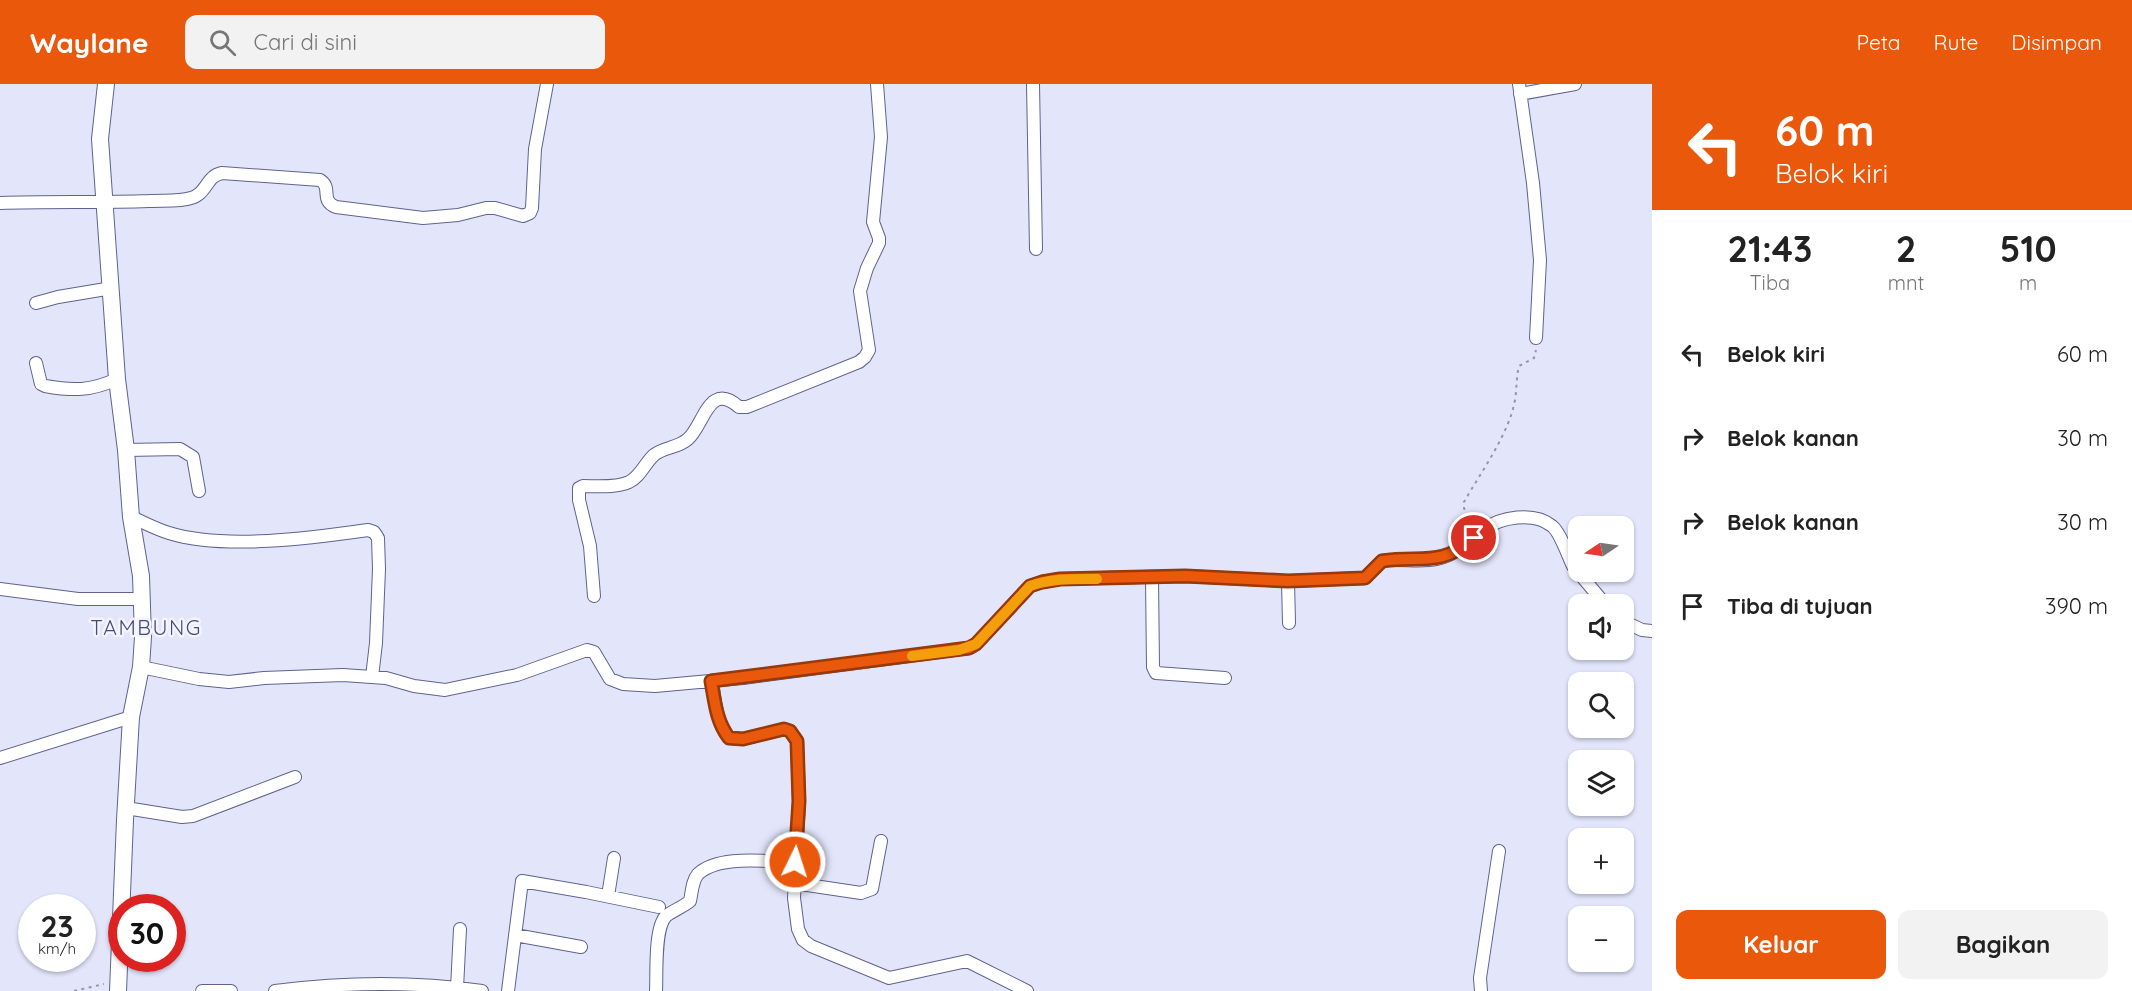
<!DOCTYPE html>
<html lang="id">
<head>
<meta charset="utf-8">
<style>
	:root { --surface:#fff; --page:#f2f2f2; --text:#222; --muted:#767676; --accent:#ea580c }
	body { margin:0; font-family:Quicksand,sans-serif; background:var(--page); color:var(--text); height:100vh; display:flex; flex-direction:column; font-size:22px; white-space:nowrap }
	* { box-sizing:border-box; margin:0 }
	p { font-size:20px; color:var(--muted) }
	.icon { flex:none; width:33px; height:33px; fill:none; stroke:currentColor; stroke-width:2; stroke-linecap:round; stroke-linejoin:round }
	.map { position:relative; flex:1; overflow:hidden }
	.drawer { display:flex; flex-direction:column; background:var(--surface); width:480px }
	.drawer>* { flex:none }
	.guide { background:#ea580c; color:#fff; overflow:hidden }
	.needle { width:39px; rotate:257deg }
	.tools { position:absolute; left:1568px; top:432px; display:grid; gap:12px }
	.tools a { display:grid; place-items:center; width:66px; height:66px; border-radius:12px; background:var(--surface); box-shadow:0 2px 4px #0004; font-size:30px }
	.speed { position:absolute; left:18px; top:810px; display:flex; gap:12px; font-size:30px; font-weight:700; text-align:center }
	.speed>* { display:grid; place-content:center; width:78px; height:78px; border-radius:50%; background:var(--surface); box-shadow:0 2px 4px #0004; line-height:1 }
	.speed small { font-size:15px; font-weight:400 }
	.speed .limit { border:9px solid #d22; background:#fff; color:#111 }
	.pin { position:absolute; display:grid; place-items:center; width:51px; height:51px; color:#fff; margin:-26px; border:3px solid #fff; border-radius:50%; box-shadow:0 2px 6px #0007 }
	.me { position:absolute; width:66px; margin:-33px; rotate:4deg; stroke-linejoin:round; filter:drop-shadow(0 0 4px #0008) }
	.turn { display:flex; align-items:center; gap:21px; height:126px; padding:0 24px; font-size:27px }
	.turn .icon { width:78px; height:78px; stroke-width:2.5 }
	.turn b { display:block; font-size:42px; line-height:51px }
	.eta { display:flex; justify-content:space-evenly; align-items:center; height:102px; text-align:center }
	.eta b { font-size:36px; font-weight:700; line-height:42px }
	.cta { display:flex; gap:12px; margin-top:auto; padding:12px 24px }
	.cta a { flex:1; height:69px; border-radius:12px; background:var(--accent); color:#fff; font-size:24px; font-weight:700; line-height:69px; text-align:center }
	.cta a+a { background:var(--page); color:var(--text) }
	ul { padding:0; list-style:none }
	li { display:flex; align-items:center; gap:18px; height:84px; padding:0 24px }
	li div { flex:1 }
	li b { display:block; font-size:22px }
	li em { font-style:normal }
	header { display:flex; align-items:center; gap:36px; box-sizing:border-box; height:84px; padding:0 30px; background:var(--accent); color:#fff }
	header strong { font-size:28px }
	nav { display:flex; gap:33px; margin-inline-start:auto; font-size:21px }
	.search { width:420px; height:54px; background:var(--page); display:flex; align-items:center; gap:15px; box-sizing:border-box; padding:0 21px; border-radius:12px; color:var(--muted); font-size:22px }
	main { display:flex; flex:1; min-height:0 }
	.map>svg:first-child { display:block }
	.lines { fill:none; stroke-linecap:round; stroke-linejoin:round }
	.street-casing { stroke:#5f6290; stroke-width:14 }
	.secondary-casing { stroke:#5f6290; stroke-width:18 }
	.path { stroke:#9395a9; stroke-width:2; stroke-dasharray:3 4.5; stroke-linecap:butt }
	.street { stroke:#fff; stroke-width:12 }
	.secondary { stroke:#fff; stroke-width:16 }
	.route-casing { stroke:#983908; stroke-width:15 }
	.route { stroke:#ea580c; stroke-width:10 }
	.slow { stroke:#f59e0b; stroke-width:10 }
	.labels { text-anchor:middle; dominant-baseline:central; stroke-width:5; stroke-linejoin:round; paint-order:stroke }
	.quarter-label { font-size:21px; letter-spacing:1.5px; fill:#494b78; stroke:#f3f4ff }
</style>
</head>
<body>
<header>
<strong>Waylane</strong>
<div class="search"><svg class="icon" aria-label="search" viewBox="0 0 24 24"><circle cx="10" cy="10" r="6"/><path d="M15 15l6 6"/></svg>Cari di sini</div>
<nav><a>Peta</a><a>Rute</a><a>Disimpan</a></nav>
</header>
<main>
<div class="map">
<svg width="1652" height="907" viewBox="0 0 1652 907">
	<rect width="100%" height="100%" fill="#e3e6fb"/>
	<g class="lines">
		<!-- street casing -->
		<g class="street-casing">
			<path id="street" d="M1033,0L1036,165
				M1519,0L1533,99L1540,176L1536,254
				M1520,10L1575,0
				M0,119C50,117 99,119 149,117C162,116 179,118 191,114C207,110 206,92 222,89L320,96C333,104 319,116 336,123L423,134L458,131L486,124H495L523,132L530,129L532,124L535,65L547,0
				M36,219L58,213L112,204
				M36,279L41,300L45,302C73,307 91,307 117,295
				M126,366L180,365L193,373L199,407
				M131,433C143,438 156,445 169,449C224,466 312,454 368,446L374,448L378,454L379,485L376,559L372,593
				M1578,488L1605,520
				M1152,494L1153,583L1156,589L1225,594
				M1288,497L1289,539
				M0,505L78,515H143
				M594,512L590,462L579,416V404L583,402C596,402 617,404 629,398C640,393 645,379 654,371C664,363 678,364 688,355C704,341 709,296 739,323H747L859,278L865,273L869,266L860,207L867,184L879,159V154L873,138L881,53L877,0
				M1623,537L1642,546L1652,547
				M141,583L199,595L229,598L264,594L343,591L386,594L414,602L445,606L517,591L587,566L594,568L610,595L623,600L655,602L743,594L969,564L976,560L1030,502L1042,498L1060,495L1185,492L1288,497L1365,494L1382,477C1400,474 1419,479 1437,475C1457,471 1468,457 1483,446C1500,433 1534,427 1552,442C1560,448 1568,472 1573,482L1578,487
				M712,597C715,618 716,637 729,654L743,655L784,645L790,647L797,657L799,717L794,814L798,845L803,856L811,862L889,894L967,877L1027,907
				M0,674L131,633
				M126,724L182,733L193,732L295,693
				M794,799L861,809L872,805L881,757
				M608,812L614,774
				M515,851L581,863
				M457,904L460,845
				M202,907H231
				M275,907C345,898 412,897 482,907
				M508,907L522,797L586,808L659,823
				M656,907C657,890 654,844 666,832C672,827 683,823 690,817C692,808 692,797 698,790C719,770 768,778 795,778
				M1481,907L1480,894L1499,767"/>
		</g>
		<!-- secondary casing -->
		<g class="secondary-casing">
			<path id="secondary" d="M106,0L100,55L117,295L126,366L131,433L141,492L143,553L141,583L131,633L125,736L118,907"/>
		</g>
		<!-- path -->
		<path class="path" d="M1470,440L1464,424V418C1481,388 1509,350 1515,316C1517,304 1516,294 1519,282L1534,274L1536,266
			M74,907L104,900"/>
		<!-- street -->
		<use href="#street" class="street"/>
		<!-- secondary -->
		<use href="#secondary" class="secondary"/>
	</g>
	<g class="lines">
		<!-- route casing -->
		<g class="route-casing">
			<path id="route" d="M795,778L799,717L797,657L790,647L784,645L743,655L729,654C716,637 715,618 711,597L969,564L976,560L1030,502L1042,498L1060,495L1185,492L1288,497L1365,494L1382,477C1421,471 1440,484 1474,454"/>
		</g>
		<!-- route -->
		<use href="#route" class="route"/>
		<!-- slow -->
		<path class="slow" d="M912,572L959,566L976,560L1030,502C1052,494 1074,495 1097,495"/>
	</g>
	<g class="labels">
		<!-- quarter labels -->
		<g class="quarter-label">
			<text x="146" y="543">TAMBUNG</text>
		</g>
	</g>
</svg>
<div class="tools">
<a><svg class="needle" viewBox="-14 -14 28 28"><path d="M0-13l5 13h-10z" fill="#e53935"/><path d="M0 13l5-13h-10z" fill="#767676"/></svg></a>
<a><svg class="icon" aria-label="sound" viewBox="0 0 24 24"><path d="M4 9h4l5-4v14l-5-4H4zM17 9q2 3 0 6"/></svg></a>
<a><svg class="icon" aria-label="search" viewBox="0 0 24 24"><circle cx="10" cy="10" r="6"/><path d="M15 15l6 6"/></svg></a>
<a><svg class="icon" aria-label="layers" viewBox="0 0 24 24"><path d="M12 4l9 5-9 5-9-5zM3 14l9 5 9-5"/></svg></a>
<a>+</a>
<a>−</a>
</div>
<div class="speed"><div>23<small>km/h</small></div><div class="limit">30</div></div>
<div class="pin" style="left:1474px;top:454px;background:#d93025"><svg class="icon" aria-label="arrive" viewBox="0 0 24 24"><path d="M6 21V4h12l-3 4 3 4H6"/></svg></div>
<svg class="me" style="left:795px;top:778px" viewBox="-20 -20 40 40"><circle r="17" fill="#ea580c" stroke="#fff" stroke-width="3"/><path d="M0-11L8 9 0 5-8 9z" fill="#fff"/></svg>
</div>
<section class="drawer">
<div class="guide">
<div class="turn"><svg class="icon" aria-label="left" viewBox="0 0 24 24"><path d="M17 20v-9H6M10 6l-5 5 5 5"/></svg><div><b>60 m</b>Belok kiri</div></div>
</div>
<div class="eta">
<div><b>21:43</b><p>Tiba</p></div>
<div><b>2</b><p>mnt</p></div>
<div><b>510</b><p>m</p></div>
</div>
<ul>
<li><svg class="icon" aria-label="left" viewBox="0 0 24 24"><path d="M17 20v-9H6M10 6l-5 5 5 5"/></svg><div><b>Belok kiri</b></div><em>60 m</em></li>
<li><svg class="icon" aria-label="right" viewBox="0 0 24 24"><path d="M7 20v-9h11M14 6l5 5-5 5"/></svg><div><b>Belok kanan</b></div><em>30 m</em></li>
<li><svg class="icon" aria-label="right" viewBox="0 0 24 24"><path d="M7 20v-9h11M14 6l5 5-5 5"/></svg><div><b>Belok kanan</b></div><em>30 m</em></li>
<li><svg class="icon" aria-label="arrive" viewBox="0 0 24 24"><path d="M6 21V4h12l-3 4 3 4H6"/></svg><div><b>Tiba di tujuan</b></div><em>390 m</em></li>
</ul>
<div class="cta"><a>Keluar</a><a>Bagikan</a></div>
</section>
</main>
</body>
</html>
